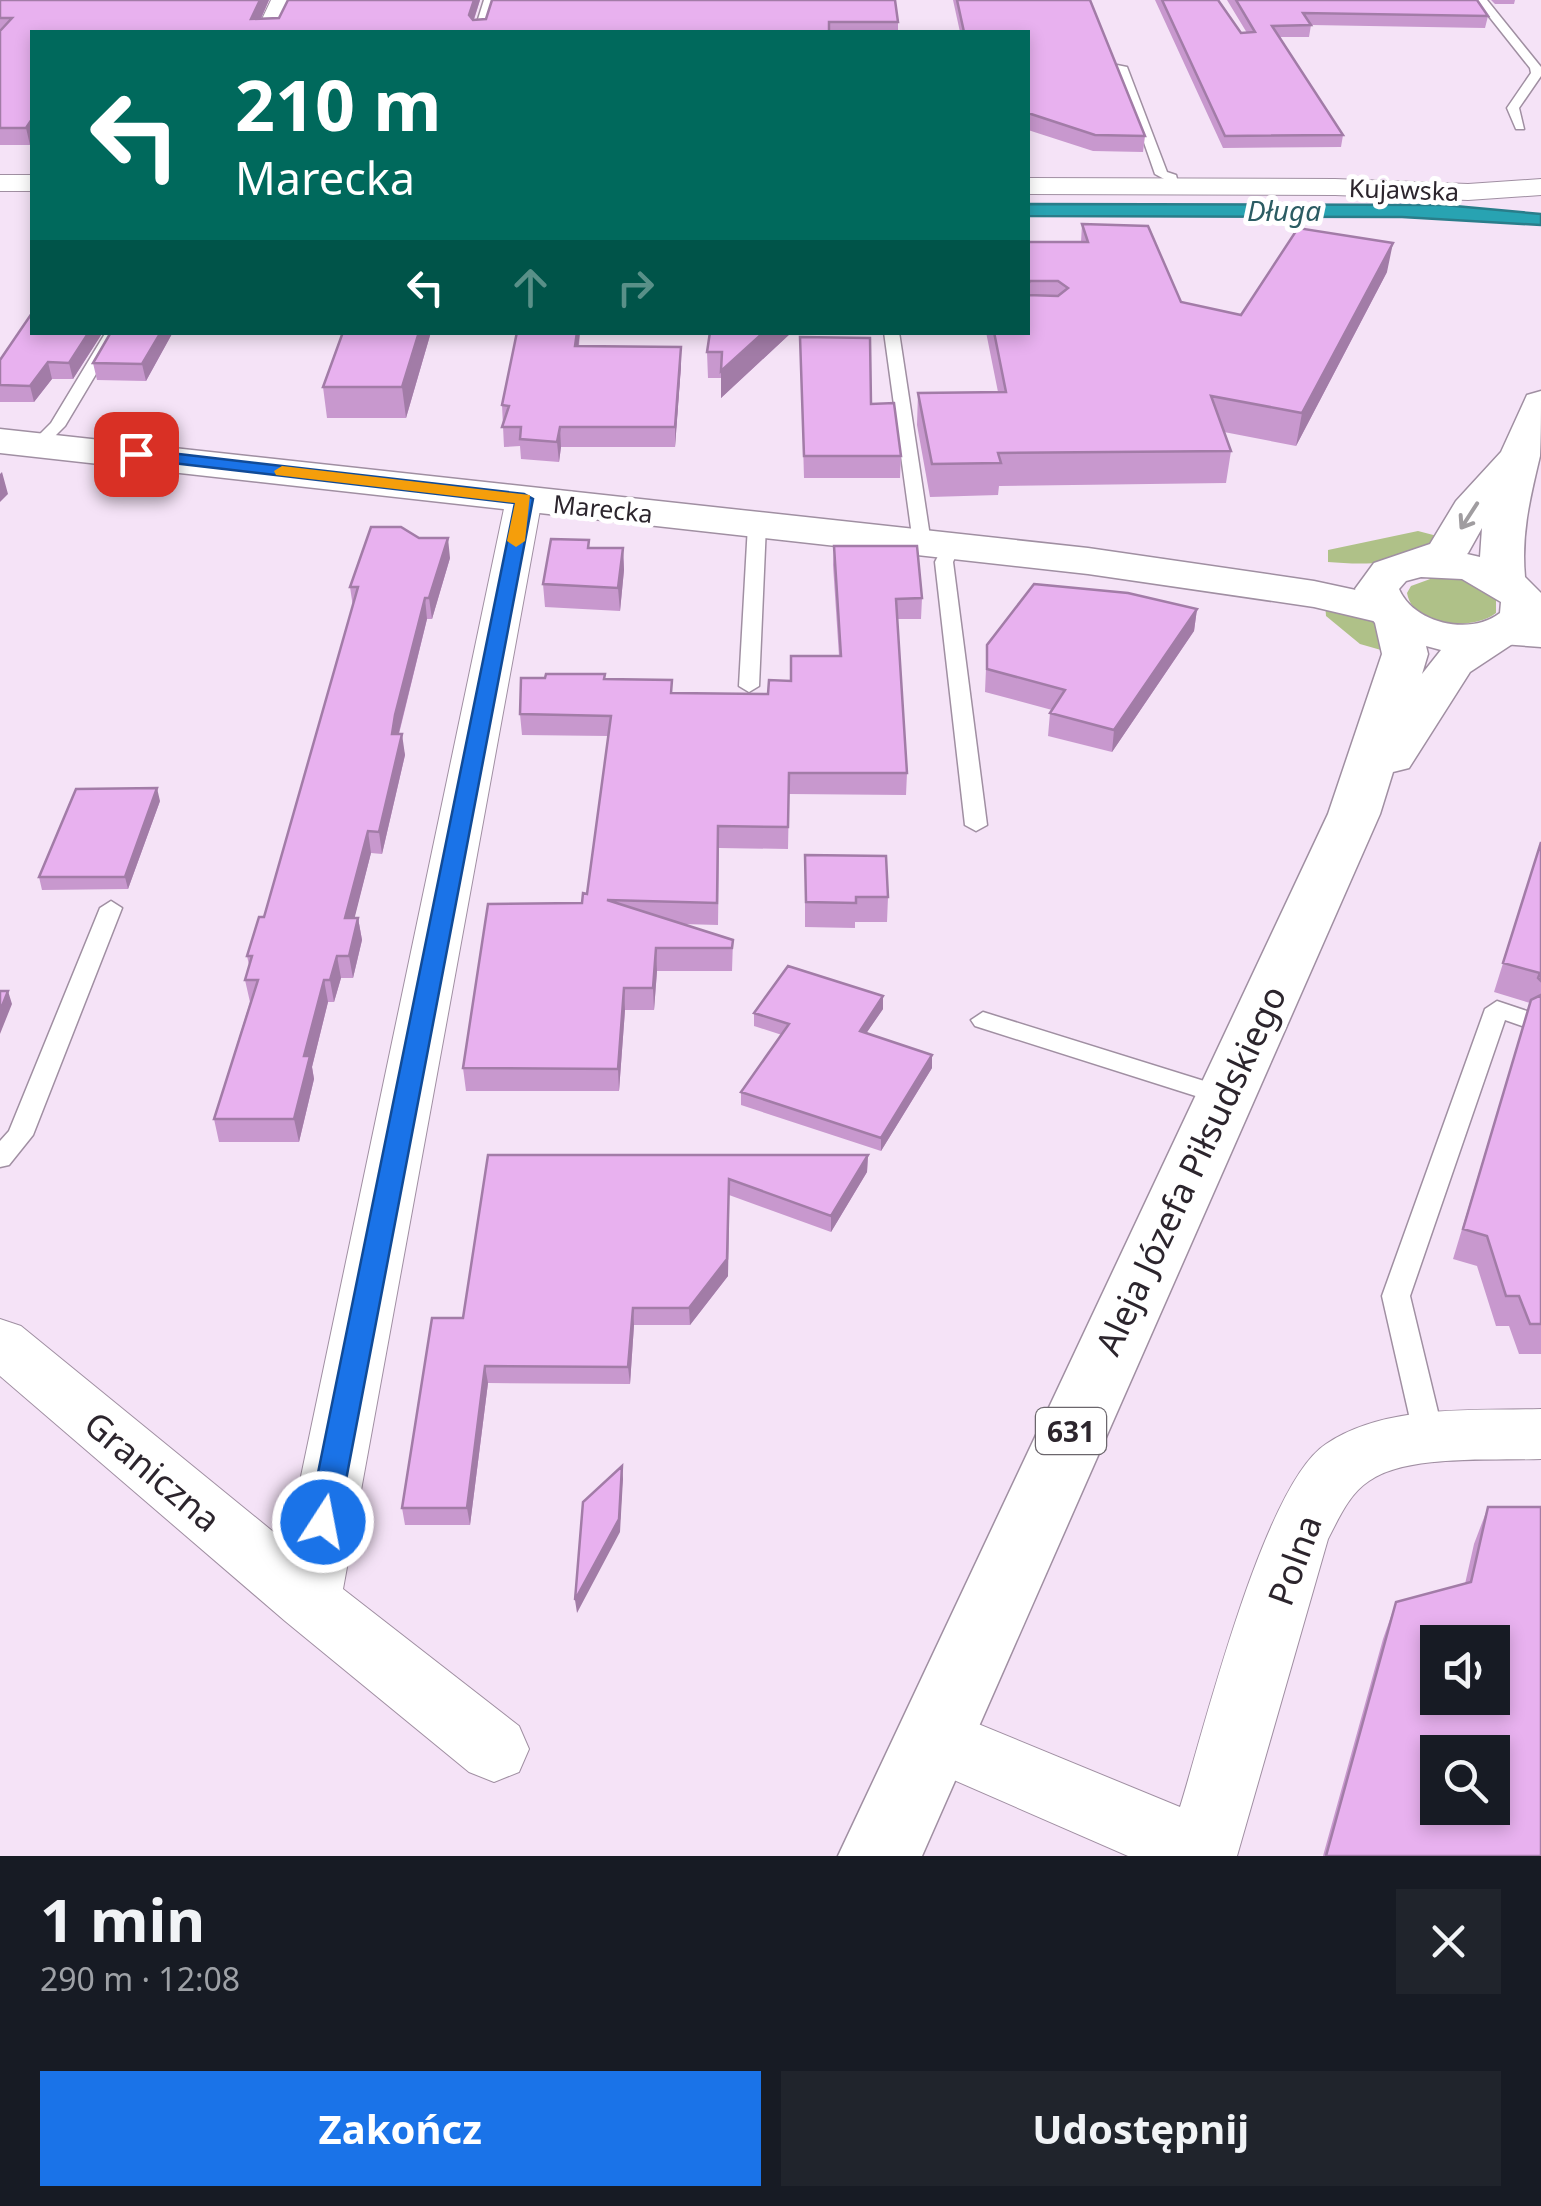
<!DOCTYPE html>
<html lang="pl">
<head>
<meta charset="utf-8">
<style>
	:root { --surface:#171b24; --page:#20242c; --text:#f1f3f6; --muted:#9ea1a6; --accent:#1a73e8 }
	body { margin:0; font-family:"Noto Sans",sans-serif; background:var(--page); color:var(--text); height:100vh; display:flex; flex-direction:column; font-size:38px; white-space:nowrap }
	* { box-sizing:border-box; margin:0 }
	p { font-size:32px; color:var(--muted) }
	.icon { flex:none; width:55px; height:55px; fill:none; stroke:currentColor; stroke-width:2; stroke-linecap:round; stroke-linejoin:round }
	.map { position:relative; height:1856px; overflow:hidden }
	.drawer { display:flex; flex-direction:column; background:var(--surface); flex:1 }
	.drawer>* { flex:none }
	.hud { position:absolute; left:30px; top:30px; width:1000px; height:305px; border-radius:0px; box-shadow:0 5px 15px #0003; background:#00695c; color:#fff; overflow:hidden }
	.buttons { position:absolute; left:1420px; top:1625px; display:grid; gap:20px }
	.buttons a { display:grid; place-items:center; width:90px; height:90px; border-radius:0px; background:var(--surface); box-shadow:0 5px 15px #0003; font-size:50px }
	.pin { position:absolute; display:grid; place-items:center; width:85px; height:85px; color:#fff; margin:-42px; border-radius:20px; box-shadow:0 5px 15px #0006 }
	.me { position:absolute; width:110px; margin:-55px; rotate:11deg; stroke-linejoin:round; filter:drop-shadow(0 0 8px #0008) }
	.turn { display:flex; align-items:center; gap:35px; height:210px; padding:0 40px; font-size:45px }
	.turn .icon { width:130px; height:130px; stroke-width:2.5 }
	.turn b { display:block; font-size:70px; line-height:85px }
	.lanes { display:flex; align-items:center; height:95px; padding:0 40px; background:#0003; justify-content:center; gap:50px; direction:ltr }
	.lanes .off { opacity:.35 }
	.round { display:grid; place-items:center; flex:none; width:105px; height:105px; border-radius:0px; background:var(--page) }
	.headline { display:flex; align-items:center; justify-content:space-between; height:170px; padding:0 40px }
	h1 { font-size:60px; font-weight:700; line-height:75px }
	.cta { display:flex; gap:20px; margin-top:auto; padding:20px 40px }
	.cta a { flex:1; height:115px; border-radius:0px; background:var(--accent); color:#fff; font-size:40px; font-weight:700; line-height:115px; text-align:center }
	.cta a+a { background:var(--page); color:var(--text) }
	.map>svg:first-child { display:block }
	.green { fill:#afc188 }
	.water { fill:#28a3b2; stroke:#297d8a; stroke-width:2.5 }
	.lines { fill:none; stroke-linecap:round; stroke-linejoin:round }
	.lane-casing { stroke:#a08fa2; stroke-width:3 }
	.street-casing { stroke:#a08fa2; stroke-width:2 }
	.secondary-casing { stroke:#a08fa2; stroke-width:3 }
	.primary-casing { stroke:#a08fa2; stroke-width:3 }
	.lane { fill:#fff; fill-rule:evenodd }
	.street { fill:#fff; fill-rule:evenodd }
	.secondary { fill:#fff; fill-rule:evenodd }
	.primary { fill:#fff; fill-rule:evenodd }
	.wall { fill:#c898ce }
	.shaded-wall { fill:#a27ca7 }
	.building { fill:#e8b1ef; stroke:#a27ca7; stroke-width:2.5; fill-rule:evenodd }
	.oneway { stroke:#a09da0 }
	.route { fill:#1a73e8; stroke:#114b97; stroke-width:2.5 }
	.slow { fill:#f59e0b }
	.labels { text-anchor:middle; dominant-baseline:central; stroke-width:10; stroke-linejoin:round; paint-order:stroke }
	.far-street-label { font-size:25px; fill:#2c252d; stroke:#fff }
	.far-water-label { font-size:28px; font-style:italic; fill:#2c5c63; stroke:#fff }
	.shield { fill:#fff; stroke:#6b666c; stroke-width:2.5 }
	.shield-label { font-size:28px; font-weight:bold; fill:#2c252d }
	.near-street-label { font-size:35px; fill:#2c252d; stroke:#fff }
</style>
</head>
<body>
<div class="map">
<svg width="1541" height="1856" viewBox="0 0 1541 1856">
	<rect width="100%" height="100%" fill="#f5e3f7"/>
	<!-- green -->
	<path class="green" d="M1418,531L1441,537C1420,567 1362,565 1328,562V550Z
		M1433,578L1463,580L1496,598V613C1473,631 1413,628 1407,593L1411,586Z
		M1325,602C1363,614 1375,611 1388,652L1360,644L1326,616Z"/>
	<!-- water -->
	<path class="water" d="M1028,204L1444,205L1541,214V225L1402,217L1028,216Z"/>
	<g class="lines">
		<!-- lane casing -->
		<g class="lane-casing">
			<path id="lane" d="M484,0H494L485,32H474Z
				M1476,0H1487L1541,67V76L1519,108L1524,129H1516L1507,108L1531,73L1530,68Z
				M1117,65L1127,67L1167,172L1176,175L1180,190H1170L1166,180L1155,174Z
				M106,332H121L65,426L43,448H31L29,445L51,423Z
				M884,332H899L931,543L922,548L913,543Z
				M757,520L766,525L759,686L749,692L739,686L748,525Z
				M951,541L960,546L953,562L987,825L976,831L965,825L935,562L945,542Z
				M111,901L122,908L33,1135L9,1165L0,1167V1141L9,1131L100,908Z
				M1497,1001L1533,1013L1537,1019L1525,1027L1505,1020L1410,1296L1445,1441L1440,1450L1430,1453L1420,1450L1415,1441L1382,1296L1485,1009Z
				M983,1012L1233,1090L1236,1096L1233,1102L1224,1105L975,1026L971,1020Z"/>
		</g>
		<!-- street casing -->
		<g class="street-casing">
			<path id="street" d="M271,0H293L278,32H256Z
				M0,175H32V191H0Z
				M1028,178L1335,179L1468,184L1541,179V195L1468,200L1335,195L1028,194Z
				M524,488L537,491L542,499L343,1589L519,1726L529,1749L519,1772L494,1782L469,1772L285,1621L0,1376V1319L21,1326L287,1543L506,499L511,491Z
				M1541,1409V1459C1494,1461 1407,1454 1369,1481C1349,1494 1339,1518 1328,1539L1237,1856H1128L908,1760L897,1737L908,1714L932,1705L1180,1807C1204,1730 1264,1484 1326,1444C1386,1404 1472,1411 1541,1409Z"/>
		</g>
		<!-- secondary casing -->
		<g class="secondary-casing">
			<path id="secondary" d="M0,429L1088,548L1314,581L1402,600L1409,610L1402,620L1386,624L1314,607L1088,574L0,453Z
				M1504,619H1541V647L1488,643L1481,633L1488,623Z"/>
		</g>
		<!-- primary casing -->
		<g class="primary-casing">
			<path id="primary" d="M1541,391C1541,412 1541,436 1540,456C1530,498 1521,534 1525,577L1541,593V625L1470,672L1409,768L1393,772L1380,814L922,1856H838L1328,814L1382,654L1375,623L1362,606L1355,589L1374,563L1430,544L1456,501L1501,452L1527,395ZM1482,528L1480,557L1467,554L1468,553ZM1421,577L1462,579L1501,602L1500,613C1471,636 1414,624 1399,589L1406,581ZM1426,646L1441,650L1422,674L1428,654Z"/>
		</g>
		<!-- lane -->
		<use href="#lane" class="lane"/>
		<!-- street -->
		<use href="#street" class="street"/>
		<!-- secondary -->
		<use href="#secondary" class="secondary"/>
		<!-- primary -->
		<use href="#primary" class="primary"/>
	</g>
	<!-- wall -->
	<path class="wall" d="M0,0H269L261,19L279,18L288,0H480L474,20L898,22V32H32V141L30,145H0Z
		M953,0H1090L1145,136L1143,152L1093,151L1028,130V32H960Z
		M1155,0H1218L1241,33H1247L1227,0H1477L1488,16L1485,28L1311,25L1309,37H1280L1343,135L1341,147L1223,148Z
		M1491,0H1515L1514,4H1495Z
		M1082,224L1181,302L1241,315L1387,272L1296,446L1224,432L1231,451L1226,483L999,486L998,495L930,497L917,425L918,393L998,392L986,332H1028V242H1081Z
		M103,332L73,379H52L34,402H0V360Z
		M173,332L146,381L97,380L93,363Z
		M343,332H431L406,418H327L323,387Z
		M517,332H580L579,346L681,366L675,447H561L559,462L521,459L520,446L504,447L502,405Z
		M792,332L721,398V378H708L707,352Z
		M800,337L871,404L901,456L900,478H804Z
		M589,540V548H623L624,570L620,611L545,607L543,584Z
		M834,546L922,598L921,619H897L907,773L906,795L789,794L788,849L719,848L718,925L683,924L733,940L732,971H657L654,1010H625L619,1091H466L463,1068L587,894L608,736L522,735L520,714L545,678L605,679L673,693L768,694L839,656L833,565Z
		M450,558L432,619H427L399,734L405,755L382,854L371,853L354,918H358L362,940L353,978H341L334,1002H328L312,1067L314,1079L299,1142H219L214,1119L250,1002L245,980L249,965L247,956L264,917L353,607L350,587Z
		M1197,609L1194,631L1112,752L1048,736L1050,713L1052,710L985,692L987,645Z
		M160,801L128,889L42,890L39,877Z
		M1541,842V1354H1519L1509,1326H1496L1477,1266L1453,1259L1530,1003L1494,992Z
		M805,855L888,897L887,922H855V928L805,927Z
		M883,1009L866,1033L932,1055V1068L881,1151L741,1105V1092L782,1035L754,1026V1013Z
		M488,1155H868L867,1172L831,1232L729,1195L728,1276L690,1325H634L630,1384L488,1383L470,1525H405L402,1508L463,1318Z
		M1488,1507L1541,1856H1323L1383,1639L1396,1602L1465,1584L1474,1544Z"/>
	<!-- shaded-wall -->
	<path class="shaded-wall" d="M260,0H269L255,32L251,19Z
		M474,0H480L470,31L469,15Z
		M32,119V141L30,145L26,128Z
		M1393,243L1387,272L1296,446L1302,413Z
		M89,332H103L73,379L69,363Z
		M161,332H173L146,381L142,364Z
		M419,332H431L406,418L402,387Z
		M577,332H580L576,365L575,346Z
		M764,332H792L721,398V371Z
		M681,347V366L675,447V427Z
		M48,362L52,379L34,402L30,386Z
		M560,427L561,447L559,462L557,442Z
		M2,472L8,494L0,502V474Z
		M448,538L450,558L432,619L429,598Z
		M623,548L624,570L620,611L618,588Z
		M425,598L427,619L398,736L392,734L395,715Z
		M1197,609L1194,631L1112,752L1114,730Z
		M402,734L405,755L382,854L379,832Z
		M157,788L160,801L128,889L125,877Z
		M368,831L371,853L349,940L345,918Z
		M358,918L362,940L353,978L349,956Z
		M656,948L657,971L654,1010L653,988Z
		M337,956L341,978L334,1002L330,980Z
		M324,980L328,1002L312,1067L314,1079L299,1142L294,1119L304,1056Z
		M624,988L625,1010L619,1091L618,1069Z
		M8,991L12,1004L0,1034V1011Z
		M883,996V1009L859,1044L860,1031Z
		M932,1055V1068L881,1151V1138Z
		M868,1155L867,1172L831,1232V1216Z
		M729,1195L728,1276L690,1325L689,1308Z
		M633,1308L634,1325L630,1384L628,1367Z
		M485,1366L488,1383L470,1525L467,1508Z
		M622,1466L623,1479L620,1532L577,1613L575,1600Z"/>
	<!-- building -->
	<path class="building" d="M0,0H260L251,19L279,18L288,0H474L469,15L473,20L486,19L492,0H895L898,22H829V32H32V119L26,128H0V31L12,18H0Z
		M957,0H1090L1145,136L1095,135L1028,113V32H964Z
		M1162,0H1218L1241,33L1255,32L1236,0H1477L1488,16L1303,13L1311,25L1272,26L1343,135L1225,136Z
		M1082,224L1148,226L1181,302L1241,315L1298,228L1393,243L1302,413L1211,396L1231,451L998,453L1001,463L932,464L918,393L1006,392L994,332H1028V292V295L1058,296L1068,288L1058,281H1030L1028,284V242H1088Z
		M32,313V332H89L69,363L48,362L30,386L0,385V360Z
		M111,332H161L142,364L93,363Z
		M343,332H419L402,387H323Z
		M517,332H577L575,346L681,347L675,427H560L557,442L520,439L521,427H502L509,406L502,405Z
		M710,332H764L721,371L722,352H707Z
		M800,337L870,338L871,404L894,403L901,456H804Z
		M371,527H401L419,538H448L429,598H425L395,715L392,734H402L379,832L368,831L345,918H358L349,956H337L330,980H324L304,1056H310L294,1119H214L258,980H245L252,956H247L259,917H264L358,587H350Z
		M551,539L589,540L588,548H623L618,588L543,584Z
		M834,546H917L922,598L896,599L907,773H789L788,827L718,826L717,903L607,900L733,940L732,948H656L653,988H624L618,1069L463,1068L488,904L582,903L583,893L587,894L611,716L520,714L521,678H545L546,674H605L604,679L672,680L671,693L768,694L769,680L791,681V656H841Z
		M1034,584L1128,593L1197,609L1114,730L1050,713L1065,690L987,669V645Z
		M157,788L125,877H39L76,789Z
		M1541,842V981L1538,978L1540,973L1503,963Z
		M805,855L886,856L888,897H856V903L806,902Z
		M788,966L883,996L860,1031L932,1055L881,1138L741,1092L789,1024L754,1013Z
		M0,991H8L0,1011Z
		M1541,995V1324H1530L1519,1296H1506L1487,1236L1463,1229L1531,1000Z
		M488,1155H868L831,1216L729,1179L727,1259L689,1308H633L628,1367L485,1366L467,1508H402L432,1318H463Z
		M622,1466L619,1519L575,1600L583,1502Z
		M1488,1507H1541V1856H1326L1396,1602L1471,1582ZM1438,1642H1492V1698H1438ZM1438,1752H1492V1808H1438Z"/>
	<!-- one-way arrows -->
	<defs><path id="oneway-shaft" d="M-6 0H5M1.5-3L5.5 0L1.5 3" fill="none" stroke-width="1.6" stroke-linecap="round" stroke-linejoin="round" transform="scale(2.5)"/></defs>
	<use class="oneway" href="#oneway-shaft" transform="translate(1469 516) rotate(123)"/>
	<!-- route -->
	<path class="route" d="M136,449L524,494L533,499L338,1522L333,1531L323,1535L312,1531L308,1522L515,503L130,458L127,454Z"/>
	<!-- slow -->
	<path class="slow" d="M282,466L530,495L525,541L516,547L507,541L515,503L276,475L274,471Z"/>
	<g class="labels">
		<!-- far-street labels -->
		<g class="far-street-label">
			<text transform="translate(1404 189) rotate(2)">Kujawska</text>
			<text transform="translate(603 508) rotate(6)">Marecka</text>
		</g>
		<!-- far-water labels -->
		<g class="far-water-label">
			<text x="1284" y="210">Długa</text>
		</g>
		<!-- shield labels -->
		<rect class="shield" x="1036" y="1408" width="70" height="46" rx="8"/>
		<g class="shield-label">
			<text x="1071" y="1431">631</text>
		</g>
		<!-- near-street labels -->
		<g class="near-street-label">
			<text transform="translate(1190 1170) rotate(-65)">Aleja Józefa Piłsudskiego</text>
			<text transform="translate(153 1471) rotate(40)">Graniczna</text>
			<text transform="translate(1294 1560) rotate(-70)">Polna</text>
		</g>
	</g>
</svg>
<div class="buttons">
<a><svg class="icon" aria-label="sound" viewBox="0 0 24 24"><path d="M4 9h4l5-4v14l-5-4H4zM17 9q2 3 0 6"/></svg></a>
<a><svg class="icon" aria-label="search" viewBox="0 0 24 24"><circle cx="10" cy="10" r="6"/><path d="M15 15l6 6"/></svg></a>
</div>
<div class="pin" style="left:136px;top:454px;background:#d93025"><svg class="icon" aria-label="arrive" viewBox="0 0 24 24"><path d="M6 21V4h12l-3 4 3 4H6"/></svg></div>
<svg class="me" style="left:323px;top:1522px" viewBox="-20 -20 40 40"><circle r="17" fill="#1a73e8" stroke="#fff" stroke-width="3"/><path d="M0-11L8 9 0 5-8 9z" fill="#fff"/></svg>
<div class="hud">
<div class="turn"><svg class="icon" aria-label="left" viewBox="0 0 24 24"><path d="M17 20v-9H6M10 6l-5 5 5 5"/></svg><div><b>210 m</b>Marecka</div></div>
<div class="lanes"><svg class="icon" aria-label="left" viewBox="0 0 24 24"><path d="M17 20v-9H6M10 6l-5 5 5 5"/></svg><svg class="icon off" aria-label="ahead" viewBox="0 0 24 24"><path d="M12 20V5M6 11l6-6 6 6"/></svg><svg class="icon off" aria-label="right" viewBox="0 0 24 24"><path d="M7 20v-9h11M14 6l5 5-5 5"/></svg></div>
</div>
</div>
<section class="drawer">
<div class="headline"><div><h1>1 min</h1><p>290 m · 12:08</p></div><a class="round"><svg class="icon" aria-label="close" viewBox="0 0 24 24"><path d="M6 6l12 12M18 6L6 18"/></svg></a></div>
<div class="cta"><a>Zakończ</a><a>Udostępnij</a></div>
</section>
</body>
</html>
